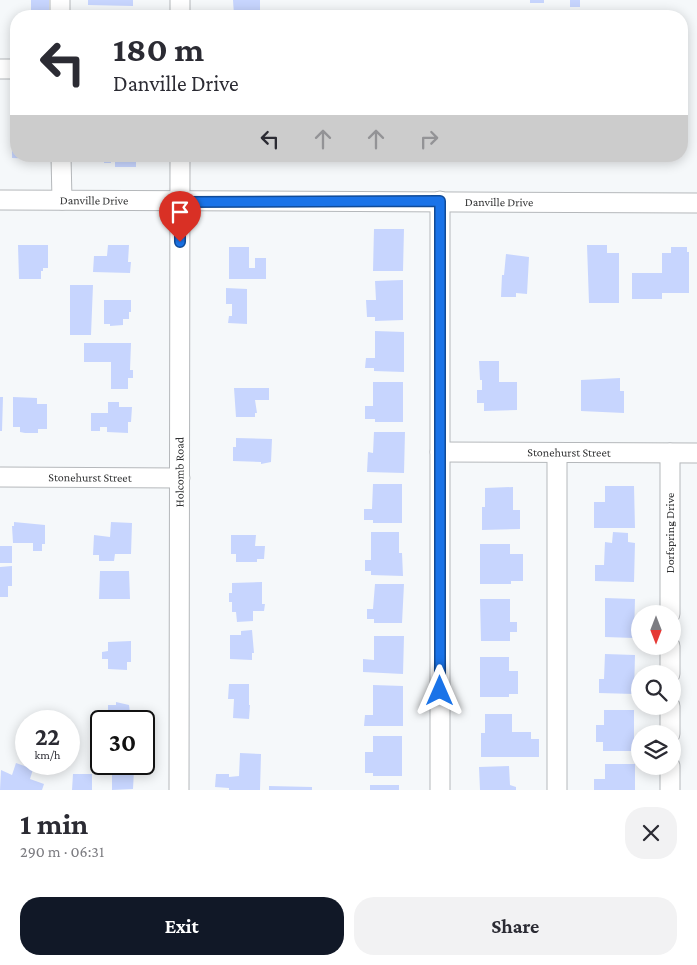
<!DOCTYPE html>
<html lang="en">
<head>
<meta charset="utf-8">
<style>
	:root { --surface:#fff; --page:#f2f2f3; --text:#2b2b33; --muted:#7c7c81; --accent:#111827 }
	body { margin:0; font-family:"Crimson Pro",serif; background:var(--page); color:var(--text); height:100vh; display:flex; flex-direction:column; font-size:19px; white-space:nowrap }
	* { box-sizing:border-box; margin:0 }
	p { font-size:16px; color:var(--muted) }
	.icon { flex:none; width:28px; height:28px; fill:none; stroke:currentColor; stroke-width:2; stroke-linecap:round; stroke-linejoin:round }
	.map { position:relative; height:790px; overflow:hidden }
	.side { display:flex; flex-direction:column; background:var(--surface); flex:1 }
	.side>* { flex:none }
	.top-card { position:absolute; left:10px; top:10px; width:678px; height:152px; border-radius:20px; box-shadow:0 2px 12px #0003; background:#fff; color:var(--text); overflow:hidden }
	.needle { width:32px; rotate:180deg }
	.tools { position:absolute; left:631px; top:605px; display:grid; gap:10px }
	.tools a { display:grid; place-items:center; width:50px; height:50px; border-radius:50%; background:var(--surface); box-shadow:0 2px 12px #0003; font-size:25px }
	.speed { position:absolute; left:15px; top:710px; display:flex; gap:10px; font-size:25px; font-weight:700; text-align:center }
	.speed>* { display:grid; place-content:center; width:65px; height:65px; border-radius:50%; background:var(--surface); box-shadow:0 2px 12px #0003; line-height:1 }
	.speed small { font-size:12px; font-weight:400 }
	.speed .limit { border:2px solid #111; border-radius:8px; background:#fff; color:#111 }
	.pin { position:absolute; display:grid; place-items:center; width:42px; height:42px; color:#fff; margin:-51px -21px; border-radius:50% 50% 50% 0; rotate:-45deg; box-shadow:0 0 5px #0007 }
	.pin .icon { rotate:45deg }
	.me { position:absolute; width:55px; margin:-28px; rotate:0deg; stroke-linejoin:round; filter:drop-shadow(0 0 4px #0008) }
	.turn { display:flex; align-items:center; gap:18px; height:105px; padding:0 20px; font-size:22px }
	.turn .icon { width:65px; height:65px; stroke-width:2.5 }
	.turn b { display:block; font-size:35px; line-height:42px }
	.lanes { display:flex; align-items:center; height:48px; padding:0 20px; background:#0003; justify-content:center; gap:25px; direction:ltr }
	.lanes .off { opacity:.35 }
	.round { display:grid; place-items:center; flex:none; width:52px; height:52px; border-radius:20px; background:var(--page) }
	.overview { display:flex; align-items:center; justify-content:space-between; height:85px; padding:0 20px }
	h1 { font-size:30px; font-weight:700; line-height:38px }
	.primary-button { display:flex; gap:10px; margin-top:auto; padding:10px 20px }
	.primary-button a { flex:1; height:58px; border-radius:20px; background:var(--accent); color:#fff; font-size:20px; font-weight:700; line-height:58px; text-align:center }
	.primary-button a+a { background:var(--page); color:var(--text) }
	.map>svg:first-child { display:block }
	.building { fill:#c7d5fe }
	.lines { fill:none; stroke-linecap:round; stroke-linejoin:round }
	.minor-casing { stroke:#b5b8bb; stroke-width:21 }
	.minor { stroke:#fff; stroke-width:19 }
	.route-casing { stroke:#114b97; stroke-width:12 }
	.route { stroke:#1a73e8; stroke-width:9 }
	.labels { text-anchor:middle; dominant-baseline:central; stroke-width:5; stroke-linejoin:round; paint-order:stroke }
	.street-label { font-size:12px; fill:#313233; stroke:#fff }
</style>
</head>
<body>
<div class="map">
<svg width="697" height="790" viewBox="0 0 697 790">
	<rect width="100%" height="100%" fill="#f5f8fa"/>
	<!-- building -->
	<path class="building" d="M31,0H49V16H31Z
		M88,0H133V6L88,5Z
		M233,0H260V16L234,15Z
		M530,0H544V3H530Z
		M570,0H580V7H570Z
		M681,114L685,115L684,148L681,149Z
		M12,136H16V156H43V159L12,158Z
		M104,156H111V163H104Z
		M115,156H136V167H115Z
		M374,229H404L403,271H373Z
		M18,245H48V268H43V271H41V279H19Z
		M108,245H129L128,262H131L130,273L93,272L94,256H107Z
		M587,245H607V253H619V303H589Z
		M229,247H249V268H255V258H266V279H229Z
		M671,247H687V252H689V293H662V299H632V273H662V253H671Z
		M506,254L529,257L527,294L516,293V297H501L502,275H504Z
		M403,280V320L375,321V317H367L366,300H376L375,281Z
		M70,285H93L91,335H70Z
		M226,288L247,289V324L228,323L229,316H232V304H226Z
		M104,300H131V312H129V319H123V325L110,326V324H104Z
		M375,331L404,332V372L374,371V368H365L366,358H375Z
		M84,343H131L130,370H133V378H128V389H111V362H84Z
		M479,361H499V382H517V410L484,411V403H477V390H482V380H480Z
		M620,378V391H624V413L581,411V380Z
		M373,382H403V422H375V419H365V406H373Z
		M234,388H269V400H255L257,413H255V417H236Z
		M0,397H3L2,431H0Z
		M13,397L37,398V404H47V429H38V433H25L20,432V427H13Z
		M108,402H119V407H132L131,422H128V433L107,432V427H100V431H91V413H108Z
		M374,432H405L404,473L367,472L368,452L373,453Z
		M236,438L272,439L271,462L261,464V462L233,461V447H236Z
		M373,484H402V523H373V520H364V509H372Z
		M605,486H634L635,528H594V502H605Z
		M513,487V510H520V529L482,530V507H485V488Z
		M14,522L45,525V544H42V551H33V543H13L12,526H14Z
		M111,522L132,523L131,554H115L114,561H99V555H93L94,535L110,537Z
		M371,532H399V553H402L403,576L371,575V571H365V560H371Z
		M613,532L628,533V542L635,543L634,582L595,581V565H604L605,542L612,543Z
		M231,535H256L255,546H265L264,559H257V562H236V554H231Z
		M480,544H510V554H523V581H511V584H480Z
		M0,546H12V563H0Z
		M12,566V586H8V597H0V567Z
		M100,571H129L130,599H99Z
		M262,582V604H265L264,611H253V621L237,622L236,612H232V602H229V593H232V583Z
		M375,584H404L402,623H374V619H367V609H373Z
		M605,598L635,599L634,638L605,637Z
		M480,599H510V622H517V632H510V641H481Z
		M252,630L254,653H252V660L230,659V635H241V631Z
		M374,636H404L403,674L363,672V659L374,660Z
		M131,641V662H127V670L108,669V659H102V652L108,651V642Z
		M605,654L635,655L634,694L599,693V679H604Z
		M480,657H509V671H518V694H509V697H480Z
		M229,684H249V705H250L249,719L233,718L234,699H228Z
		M373,685L403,686V726H364L365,715H373Z
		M116,702L129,705L131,721H108V705H116Z
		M604,710H634V751H603V742H596V725H604Z
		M485,714H512V732H531V739H539V757H481V733H485Z
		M373,736H402V776H373V773H365V752H373Z
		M240,753L261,754L260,790H229V788L215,787L216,774H229V777L239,776Z
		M16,763L33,769L30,779L44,784L42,790H0L1,770L12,775Z
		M605,764H635V790H594V779H605Z
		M509,766L510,785L516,787V790H480L479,767Z
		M112,770H134L133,789L112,790Z
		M73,774H92V790H72Z
		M370,785H399V790H370Z
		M269,786L312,787V790H269Z"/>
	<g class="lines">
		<!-- minor casing -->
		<g class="minor-casing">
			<g id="minor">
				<path d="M180,0V16"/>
				<path d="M60,16V0"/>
				<path d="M0,69H16"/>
				<path d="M61,156L62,200"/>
				<path id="s1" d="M0,200L697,203"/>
				<path d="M440,201V790"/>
				<path id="s2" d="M440,452L697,453"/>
				<path d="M670,453V614"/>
				<path id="s3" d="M0,477L180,478"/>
				<path d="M670,646V674"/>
				<path d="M670,706V734"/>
				<path d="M670,766V790"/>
				<path id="s4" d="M179,790L180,156"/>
				<path d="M557,790V453"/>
			</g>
		</g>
		<!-- minor -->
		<use href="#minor" class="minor"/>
	</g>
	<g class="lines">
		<!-- route casing -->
		<g class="route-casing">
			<path id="route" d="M180,242V202L440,201V691"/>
		</g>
		<!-- route -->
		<use href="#route" class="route"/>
	</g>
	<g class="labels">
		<!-- street labels -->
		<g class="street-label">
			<text stroke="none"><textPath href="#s1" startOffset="94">Danville Drive</textPath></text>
			<text stroke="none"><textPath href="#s1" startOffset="499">Danville Drive</textPath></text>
			<text stroke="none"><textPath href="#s2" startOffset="129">Stonehurst Street</textPath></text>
			<text stroke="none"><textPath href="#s4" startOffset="318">Holcomb Road</textPath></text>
			<text stroke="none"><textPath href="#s3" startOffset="90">Stonehurst Street</textPath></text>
			<text transform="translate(670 533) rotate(-90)">Dorfspring Drive</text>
		</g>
	</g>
</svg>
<div class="tools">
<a><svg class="needle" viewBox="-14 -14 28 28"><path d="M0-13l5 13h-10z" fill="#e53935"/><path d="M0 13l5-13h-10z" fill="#7c7c81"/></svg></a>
<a><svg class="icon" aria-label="search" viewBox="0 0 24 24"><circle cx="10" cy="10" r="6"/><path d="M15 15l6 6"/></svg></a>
<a><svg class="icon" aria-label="layers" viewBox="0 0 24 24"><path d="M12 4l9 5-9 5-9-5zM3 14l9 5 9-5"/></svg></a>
</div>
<div class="speed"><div>22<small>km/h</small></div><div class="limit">30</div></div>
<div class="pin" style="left:180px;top:242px;background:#d93025"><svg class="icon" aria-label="arrive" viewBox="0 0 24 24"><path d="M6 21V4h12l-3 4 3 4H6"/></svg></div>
<svg class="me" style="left:440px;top:691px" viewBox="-20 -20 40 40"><path d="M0-17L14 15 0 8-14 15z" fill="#1a73e8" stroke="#fff" stroke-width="4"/></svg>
<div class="top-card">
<div class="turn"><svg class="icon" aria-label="left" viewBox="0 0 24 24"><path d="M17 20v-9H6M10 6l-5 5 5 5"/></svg><div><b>180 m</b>Danville Drive</div></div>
<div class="lanes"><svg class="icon" aria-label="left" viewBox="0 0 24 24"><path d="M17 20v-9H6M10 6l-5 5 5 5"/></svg><svg class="icon off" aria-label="ahead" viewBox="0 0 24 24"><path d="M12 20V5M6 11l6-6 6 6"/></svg><svg class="icon off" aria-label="ahead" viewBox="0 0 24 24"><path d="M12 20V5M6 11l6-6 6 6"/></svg><svg class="icon off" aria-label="right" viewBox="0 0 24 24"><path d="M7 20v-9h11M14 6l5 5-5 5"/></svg></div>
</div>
</div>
<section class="side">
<div class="overview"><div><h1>1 min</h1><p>290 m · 06:31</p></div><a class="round"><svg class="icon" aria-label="close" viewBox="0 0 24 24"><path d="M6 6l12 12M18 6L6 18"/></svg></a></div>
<div class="primary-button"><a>Exit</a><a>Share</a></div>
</section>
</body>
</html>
